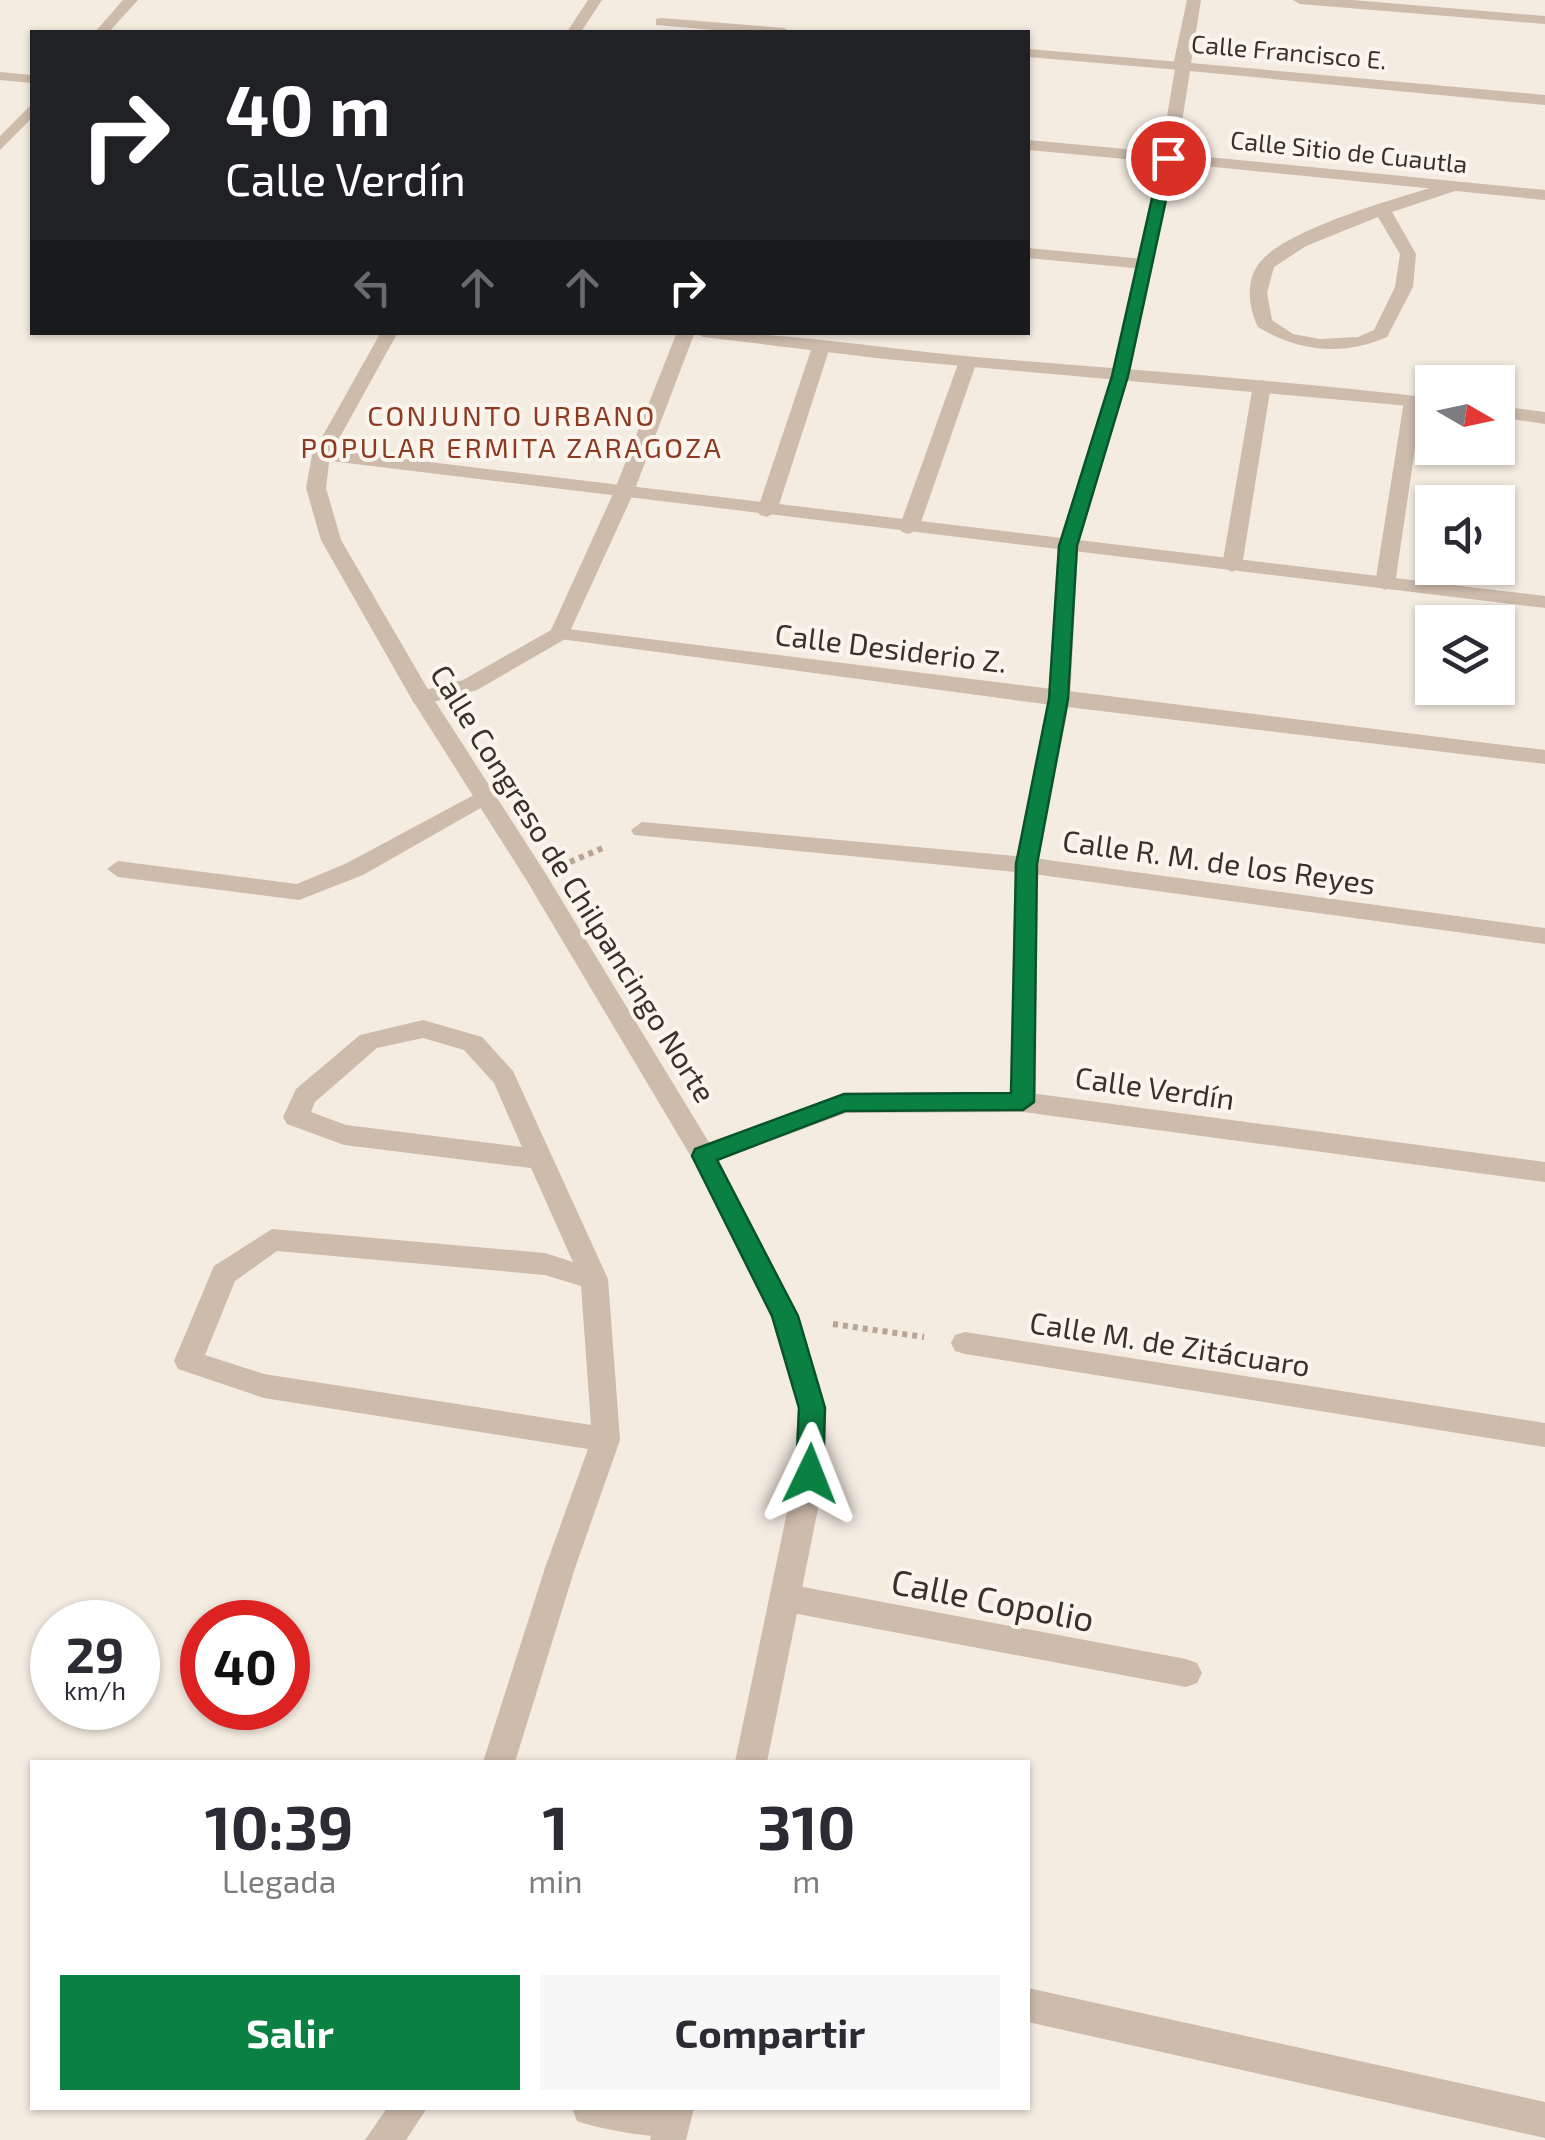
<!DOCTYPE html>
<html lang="es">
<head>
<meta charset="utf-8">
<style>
	:root { --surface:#fff; --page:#f7f7f7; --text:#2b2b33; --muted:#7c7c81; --accent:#0b8043 }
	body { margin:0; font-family:"Exo 2",sans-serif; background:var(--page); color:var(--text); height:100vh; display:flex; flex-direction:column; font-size:38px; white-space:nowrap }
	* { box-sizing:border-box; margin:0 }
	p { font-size:32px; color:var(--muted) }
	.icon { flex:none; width:55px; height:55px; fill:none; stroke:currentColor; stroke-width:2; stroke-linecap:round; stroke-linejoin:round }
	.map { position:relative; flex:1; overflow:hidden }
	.panel { position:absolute; left:30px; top:1760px; width:1000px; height:350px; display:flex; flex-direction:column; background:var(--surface); border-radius:0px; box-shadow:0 2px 8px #0004 }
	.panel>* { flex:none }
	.guide { position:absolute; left:30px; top:30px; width:1000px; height:305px; border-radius:0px; box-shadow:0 2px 8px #0004; background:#202124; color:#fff; overflow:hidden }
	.needle { width:65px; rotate:99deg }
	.fabs { position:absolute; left:1415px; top:365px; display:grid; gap:20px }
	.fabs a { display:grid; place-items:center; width:100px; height:100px; border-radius:0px; background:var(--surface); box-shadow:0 2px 8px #0004; font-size:50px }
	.speed { position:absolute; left:30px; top:1600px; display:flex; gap:20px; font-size:50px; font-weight:700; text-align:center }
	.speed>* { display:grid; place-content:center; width:130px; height:130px; border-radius:50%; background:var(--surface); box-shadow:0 2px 8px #0004; line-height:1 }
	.speed small { font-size:25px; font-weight:400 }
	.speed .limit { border:15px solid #d22; background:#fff; color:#111 }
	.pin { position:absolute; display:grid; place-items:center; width:85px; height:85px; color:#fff; margin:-42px; border:5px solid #fff; border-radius:50%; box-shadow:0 2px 10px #0007 }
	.me { position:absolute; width:110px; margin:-55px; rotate:2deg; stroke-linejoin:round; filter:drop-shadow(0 0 8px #0008) }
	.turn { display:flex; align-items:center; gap:35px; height:210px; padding:0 30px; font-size:45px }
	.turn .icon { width:130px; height:130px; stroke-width:2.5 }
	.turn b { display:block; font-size:70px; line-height:85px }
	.lanes { display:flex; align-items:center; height:95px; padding:0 30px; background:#0003; justify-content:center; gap:50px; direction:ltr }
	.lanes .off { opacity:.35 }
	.eta { display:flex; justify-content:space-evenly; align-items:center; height:170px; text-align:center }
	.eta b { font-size:60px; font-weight:700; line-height:70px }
	.primary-button { display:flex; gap:20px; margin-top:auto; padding:20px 30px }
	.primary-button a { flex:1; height:115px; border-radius:0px; background:var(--accent); color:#fff; font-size:40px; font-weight:700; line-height:115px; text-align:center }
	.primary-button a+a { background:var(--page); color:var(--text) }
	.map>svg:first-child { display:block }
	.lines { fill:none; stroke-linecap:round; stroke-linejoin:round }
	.path { stroke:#b9a596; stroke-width:6; stroke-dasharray:5 5; stroke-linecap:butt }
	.service { fill:#cdbbac; fill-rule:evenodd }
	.pedestrian { fill:#cdbbac; fill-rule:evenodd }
	.minor { fill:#cdbbac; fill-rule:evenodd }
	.tertiary { fill:#cdbbac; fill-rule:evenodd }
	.route { fill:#0b8043; stroke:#07532c; stroke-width:2.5 }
	.labels { text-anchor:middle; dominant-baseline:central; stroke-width:8; stroke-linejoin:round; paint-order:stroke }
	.far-street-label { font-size:25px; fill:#3b302b; stroke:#fbf5ee }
	.far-neighbourhood-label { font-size:28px; letter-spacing:2.5px; fill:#8c3b22; stroke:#fbf5ee }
	.street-label { font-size:30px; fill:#3b302b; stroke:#fbf5ee }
	.near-street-label { font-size:35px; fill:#3b302b; stroke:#fbf5ee }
</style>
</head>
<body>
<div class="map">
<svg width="1545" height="2140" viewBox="0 0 1545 2140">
	<rect width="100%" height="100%" fill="#f4ebe1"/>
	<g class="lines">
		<!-- path -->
		<path class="path" d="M570,862L605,847
			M833,1324L924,1337"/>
		<!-- service -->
		<path class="service" d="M661,18L784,28L791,32H737L656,25V19Z
			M1028,49L1180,62L1187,66L1180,70L1028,57Z
			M0,72L32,75V83L0,80Z
			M1028,140L1168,153L1176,158L1168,163L1028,150Z
			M1452,182L1460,187L1458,190L1392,212L1416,254L1413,287L1387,337C1344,356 1298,352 1258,327C1248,307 1245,279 1261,261C1289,228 1408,194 1452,182ZM1378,217L1400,254L1395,287L1374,330L1358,337L1320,339L1293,334L1272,320L1267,293L1274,267L1306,246Z
			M1028,248L1144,259L1152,264L1144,269L1028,258Z
			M695,332C788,332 882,349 976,357C1128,370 1280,380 1432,398V408L885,359L703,337Z
			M1498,406L1545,412V424L1498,417Z
			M321,449L1545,596V608L314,459V451Z
			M560,628L1545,750V764L1059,706L553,638L550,634Z
			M642,822L1026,857L1545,928V944L1026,873L634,835L631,830Z
			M423,1020L482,1037L513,1071L608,1279L620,1440L575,1568L515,1762H483L545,1568L588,1449L264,1398L178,1369L174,1361L214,1266L272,1229L545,1253L573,1262L531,1168L344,1145L287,1124L283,1117L296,1089L360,1035ZM423,1038L464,1050L494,1083L522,1147L346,1125L311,1112L315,1102L377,1048ZM277,1251L545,1275L581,1286L591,1425L264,1374L205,1355L235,1281Z
			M1023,1092L1545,1162V1182L1023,1112L846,1113L704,1166L695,1163L691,1156L695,1149L844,1093Z
			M387,2108H427L406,2140H365Z
			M572,2108H678L685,2110L690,2123L685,2136C662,2140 601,2130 577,2121Z"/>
		<!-- pedestrian -->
		<path class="pedestrian" d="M1028,1988L1545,2102V2138L1028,2022Z"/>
		<!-- minor -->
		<path class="minor" d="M1187,0H1201L1191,63L1545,95V105L1190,71L1177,154L1545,190V200L1175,163L1129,375L1078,546L1070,699L1037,865L1036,1102L1032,1109H1014L1010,1102L1015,865L1048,699L1058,546L1111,375L1160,158L1175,69L1173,66Z
			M1293,0H1352L1545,16V24L1300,4Z
			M677,332H695L633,494L567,638L477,690L422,705L414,703L411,698L414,693L463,680L551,630L613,494Z
			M820,345L829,350L777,511L767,517L760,515L757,511L811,350Z
			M967,359L976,364L919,528L909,534L902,532L899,528L958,364Z
			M1262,380L1271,385L1242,566L1232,572L1222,566L1253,385Z
			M1413,396L1422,401L1395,584L1385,590L1375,584L1404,401Z
			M485,789L496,796L493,801L363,875L299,900L118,877L107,869L118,861L297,884L347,863Z
			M965,1332L1545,1423V1447L965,1354L955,1351L951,1343L955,1335Z
			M787,1584L1186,1659L1197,1663L1202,1673L1197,1683L1186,1687L787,1612L776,1608L772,1598L776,1588Z"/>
		<!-- tertiary -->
		<path class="tertiary" d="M123,0H138L109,32H95Z
			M588,0H602L581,32H567Z
			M32,104V118L0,150V136Z
			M381,332H398L330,455L326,488L341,540L433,698L544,871L713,1149L799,1317L826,1407L825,1474L767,1762H735L795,1474L798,1407L771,1317L693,1160L527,881L411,698L321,540L306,488L312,455Z
			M658,2108H694L686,2140H650Z"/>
	</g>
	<!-- route -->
	<path class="route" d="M1162,154L1175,158L1128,376L1077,546L1068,699L1037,864L1034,1102L1023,1110L845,1111L717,1160L798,1316L825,1408L823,1474L819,1482L810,1485L800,1482L796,1474L799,1408L772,1316L692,1156L695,1149L844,1094L1011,1093L1016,864L1049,699L1059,546L1112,376Z"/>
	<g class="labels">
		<!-- far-street labels -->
		<g class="far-street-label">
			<text transform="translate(1289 51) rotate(5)">Calle Francisco E.</text>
			<text transform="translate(1349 151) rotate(6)">Calle Sitio de Cuautla</text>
		</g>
		<!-- far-neighbourhood labels -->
		<g class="far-neighbourhood-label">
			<text x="512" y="415">CONJUNTO URBANO<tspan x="512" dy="32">POPULAR ERMITA ZARAGOZA</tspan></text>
		</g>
		<!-- street labels -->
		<g class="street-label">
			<text transform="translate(891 647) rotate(7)">Calle Desiderio Z.</text>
			<text transform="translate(1219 861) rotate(8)">Calle R. M. de los Reyes</text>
			<text transform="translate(574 883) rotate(58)">Calle Congreso de Chilpancingo Norte</text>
			<text transform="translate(1155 1087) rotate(8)">Calle Verdín</text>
			<text transform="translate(1170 1343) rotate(9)">Calle M. de Zitácuaro</text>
		</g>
		<!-- near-street labels -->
		<g class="near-street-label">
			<text transform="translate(993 1599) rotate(11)">Calle Copolio</text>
		</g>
	</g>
</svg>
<div class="fabs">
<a><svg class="needle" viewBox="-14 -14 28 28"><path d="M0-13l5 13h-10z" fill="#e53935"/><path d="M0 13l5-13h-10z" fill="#7c7c81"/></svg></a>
<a><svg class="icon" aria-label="sound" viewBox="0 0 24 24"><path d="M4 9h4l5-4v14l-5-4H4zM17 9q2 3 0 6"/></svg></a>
<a><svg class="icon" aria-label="layers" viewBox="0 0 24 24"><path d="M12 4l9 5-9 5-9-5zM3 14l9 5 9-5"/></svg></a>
</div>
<div class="speed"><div>29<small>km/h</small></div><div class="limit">40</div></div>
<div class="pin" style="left:1168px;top:158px;background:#d93025"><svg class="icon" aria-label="arrive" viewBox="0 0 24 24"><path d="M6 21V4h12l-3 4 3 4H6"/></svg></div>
<svg class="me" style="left:810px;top:1474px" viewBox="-20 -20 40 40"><path d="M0-17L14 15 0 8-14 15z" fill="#0b8043" stroke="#fff" stroke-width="4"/></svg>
<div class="guide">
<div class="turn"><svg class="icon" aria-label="right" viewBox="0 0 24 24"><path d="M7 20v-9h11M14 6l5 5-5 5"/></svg><div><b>40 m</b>Calle Verdín</div></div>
<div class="lanes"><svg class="icon off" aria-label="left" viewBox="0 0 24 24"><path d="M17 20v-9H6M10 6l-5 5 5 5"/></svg><svg class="icon off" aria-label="ahead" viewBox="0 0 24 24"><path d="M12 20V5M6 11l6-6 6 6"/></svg><svg class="icon off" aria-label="ahead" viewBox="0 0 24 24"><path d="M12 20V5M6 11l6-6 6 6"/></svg><svg class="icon" aria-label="right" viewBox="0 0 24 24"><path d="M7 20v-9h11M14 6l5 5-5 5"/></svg></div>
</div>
<section class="panel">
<div class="eta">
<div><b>10:39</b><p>Llegada</p></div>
<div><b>1</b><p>min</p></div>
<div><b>310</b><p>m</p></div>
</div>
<div class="primary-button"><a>Salir</a><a>Compartir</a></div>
</section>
</div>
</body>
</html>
